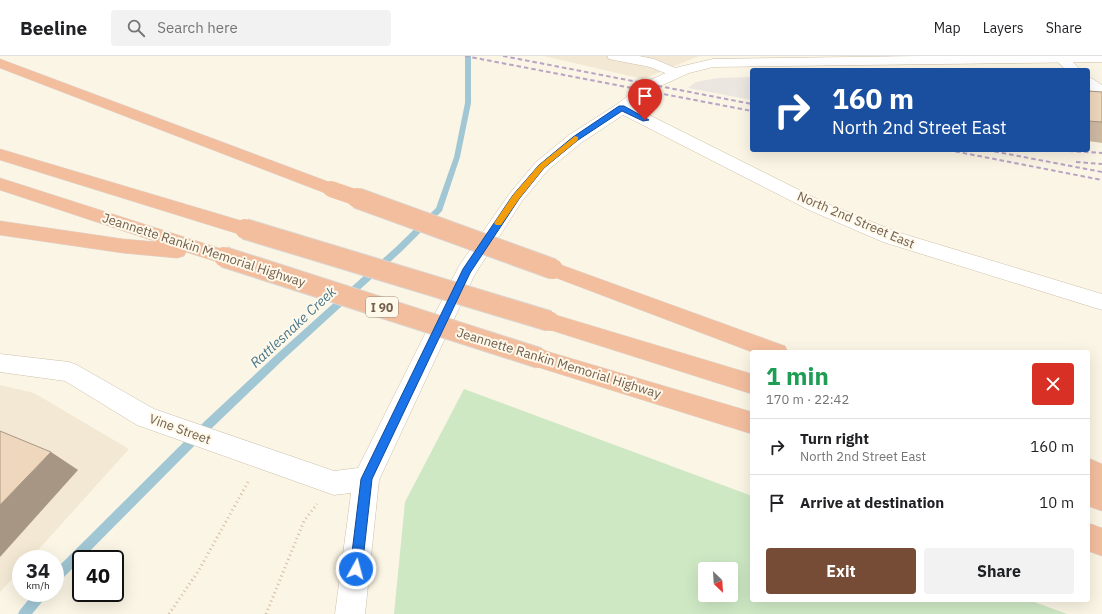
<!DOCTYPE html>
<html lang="en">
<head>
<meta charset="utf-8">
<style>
	:root { --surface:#fff; --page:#f2f2f2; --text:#202124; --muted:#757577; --line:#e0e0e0; --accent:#764c37 }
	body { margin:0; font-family:"IBM Plex Sans",sans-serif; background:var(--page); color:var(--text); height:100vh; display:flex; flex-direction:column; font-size:15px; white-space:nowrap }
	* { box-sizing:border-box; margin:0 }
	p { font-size:13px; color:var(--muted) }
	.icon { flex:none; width:22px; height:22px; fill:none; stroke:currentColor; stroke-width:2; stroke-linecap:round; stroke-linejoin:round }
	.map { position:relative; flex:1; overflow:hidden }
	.panel { position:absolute; left:750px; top:294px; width:340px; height:252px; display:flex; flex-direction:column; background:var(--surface); border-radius:4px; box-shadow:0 4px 16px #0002 }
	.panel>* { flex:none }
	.guide { position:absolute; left:750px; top:12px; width:340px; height:84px; border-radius:4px; box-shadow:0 4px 16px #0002; background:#1a4fa0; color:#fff; overflow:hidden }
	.needle { width:26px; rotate:155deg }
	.buttons { position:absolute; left:698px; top:506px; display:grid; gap:8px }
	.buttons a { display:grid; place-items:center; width:40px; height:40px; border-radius:4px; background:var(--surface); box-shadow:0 4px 16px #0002; font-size:20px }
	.speed { position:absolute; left:12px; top:494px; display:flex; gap:8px; font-size:20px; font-weight:700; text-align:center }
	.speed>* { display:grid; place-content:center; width:52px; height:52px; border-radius:50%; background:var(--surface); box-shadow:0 4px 16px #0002; line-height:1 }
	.speed small { font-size:10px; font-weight:400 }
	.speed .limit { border:2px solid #111; border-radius:6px; background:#fff; color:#111 }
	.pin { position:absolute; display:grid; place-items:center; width:34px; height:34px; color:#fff; margin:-41px -17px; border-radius:50% 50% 50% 0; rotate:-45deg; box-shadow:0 0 4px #0007 }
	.pin .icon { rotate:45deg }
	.me { position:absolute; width:44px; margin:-22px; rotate:7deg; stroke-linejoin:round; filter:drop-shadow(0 0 3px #0008) }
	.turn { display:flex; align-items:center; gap:14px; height:84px; padding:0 16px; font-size:18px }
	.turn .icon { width:52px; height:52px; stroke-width:2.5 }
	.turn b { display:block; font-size:28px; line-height:34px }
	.round { display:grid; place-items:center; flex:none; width:42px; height:42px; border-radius:4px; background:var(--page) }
	.head { display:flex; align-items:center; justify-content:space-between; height:68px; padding:0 16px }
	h1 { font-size:24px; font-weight:700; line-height:30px; color:#1e9e55 }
	.action { display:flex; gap:8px; margin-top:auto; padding:8px 16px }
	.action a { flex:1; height:46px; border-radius:4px; background:var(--accent); color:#fff; font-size:16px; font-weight:700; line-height:46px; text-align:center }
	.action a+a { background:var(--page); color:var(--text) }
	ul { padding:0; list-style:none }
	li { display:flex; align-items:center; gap:12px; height:56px; padding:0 16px; border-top:1px solid var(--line) }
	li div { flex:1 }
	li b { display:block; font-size:15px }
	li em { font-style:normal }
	header { display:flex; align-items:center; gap:24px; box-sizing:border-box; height:56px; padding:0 20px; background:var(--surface); border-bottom:1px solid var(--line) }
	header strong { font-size:19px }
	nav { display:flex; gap:22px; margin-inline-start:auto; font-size:14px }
	.search { width:280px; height:36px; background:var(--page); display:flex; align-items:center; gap:10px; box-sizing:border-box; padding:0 14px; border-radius:4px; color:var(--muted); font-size:15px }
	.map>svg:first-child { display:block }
	.residential { fill:#f2e8d3 }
	.industrial { fill:#ebe6df }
	.green { fill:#cee8c4; fill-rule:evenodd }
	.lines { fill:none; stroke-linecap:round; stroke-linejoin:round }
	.stream { fill:#a1c7d5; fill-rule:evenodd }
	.street-casing { stroke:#cec0ae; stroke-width:1 }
	.secondary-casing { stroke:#cfbfa9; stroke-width:1 }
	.highway-casing { stroke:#dbd5d0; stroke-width:1 }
	.path { stroke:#d4bba1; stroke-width:3; stroke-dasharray:1 3.5; stroke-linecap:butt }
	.street { fill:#fff; fill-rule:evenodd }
	.secondary { fill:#fff; fill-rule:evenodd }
	.highway { fill:#f3be9e; fill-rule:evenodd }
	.rail { stroke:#b9a4c4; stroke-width:2; stroke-dasharray:4.5 3; stroke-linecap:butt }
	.highway-bridge-far1-casing { stroke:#dbd5d0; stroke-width:16; stroke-linecap:butt }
	.highway-bridge-casing { stroke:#dbd5d0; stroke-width:22; stroke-linecap:butt }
	.highway-bridge-far1 { stroke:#f3be9e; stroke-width:16 }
	.highway-bridge { stroke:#f3be9e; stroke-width:20 }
	.wall { fill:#ceb9a3 }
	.shaded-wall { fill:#a79684 }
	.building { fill:#efd7bd; stroke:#a79684 }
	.route { fill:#1a73e8; stroke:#114b97 }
	.slow { fill:#f59e0b }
	.labels { text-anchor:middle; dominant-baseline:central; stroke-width:4; stroke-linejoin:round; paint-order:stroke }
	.shield { fill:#fef9eb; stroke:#9d8c7b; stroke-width:1 }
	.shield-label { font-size:12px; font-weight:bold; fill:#735e4b }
	.street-label { font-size:13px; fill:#735e4b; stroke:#fef9eb }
	.water-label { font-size:14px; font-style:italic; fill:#49788c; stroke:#fef9eb }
</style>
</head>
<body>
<header>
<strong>Beeline</strong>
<div class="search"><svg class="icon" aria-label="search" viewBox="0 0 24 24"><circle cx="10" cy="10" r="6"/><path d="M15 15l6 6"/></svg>Search here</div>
<nav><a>Map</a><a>Layers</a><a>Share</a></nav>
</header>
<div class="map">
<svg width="1102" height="558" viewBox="0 0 1102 558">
	<rect width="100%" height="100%" fill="#fbf5e5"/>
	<!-- residential -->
	<path class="residential" d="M544,0H699L643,23Z
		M0,329L34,337L129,393L30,503H21V513L0,536Z"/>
	<!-- industrial -->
	<path class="industrial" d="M752,21V44L688,32L696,26L717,22Z"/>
	<!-- green -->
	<path class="green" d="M464,333L752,440V544H1029L1067,558H394L405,446ZM705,513H731V539H705Z"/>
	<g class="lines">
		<!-- stream -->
		<path class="stream" d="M465,0H471V47L460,101L442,155L402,195L284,303L214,370L59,526L55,528V514L206,364L278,297L396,191L436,152L454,101L465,47Z
			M34,537H48L46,541L32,558H18L20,554Z"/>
		<!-- street casing -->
		<g class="street-casing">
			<path id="street" d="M607,0H639L654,3L680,14L682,17L680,20L675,21L650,11L614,4L609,3Z
				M1052,0H1067L1081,14H1066Z
				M1088,21L1093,23L1102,29V41L1097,39L1088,33Z
				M0,298L69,306L77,309L154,353L334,415L366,411L375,414L379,423L375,432L366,435L334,439L137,369L65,325L0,316Z"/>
		</g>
		<!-- secondary casing -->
		<g class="secondary-casing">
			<path id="secondary" d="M921,0H1102V6L713,11L689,17L656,32L633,51L823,146L897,176L1102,238V254L883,186L809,154L623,59L581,87L548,114L522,145L475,218L379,424L365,558H335L353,423L357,414L459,210L510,137L536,106L569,79L616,49L646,26L679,11L713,3Z"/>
		</g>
		<!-- highway casing -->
		<g class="highway-casing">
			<path id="highway" d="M0,3L337,129L340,133L337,137L331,139L325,137L0,12Z
				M0,93L252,168L255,173L252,178L245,180L0,104Z
				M0,122L231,196L234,201L231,206L224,208L186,196L184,200L177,202L123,197L0,179V165L123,183L157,186L0,134Z
				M553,206L785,290L788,296H752L546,218L543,213L546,208Z
				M549,257L752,318V338L541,271L538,265L541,259Z
				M539,293L752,356V378L531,309L528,302L531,295Z
				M1088,402L1102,408V455L1088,450Z
				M1088,467L1102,472V500L1088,495Z"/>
		</g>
		<!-- path -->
		<path class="path" d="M169,558L199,514L248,426
			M266,558L304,465L317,448"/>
		<!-- street -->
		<use href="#street" class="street"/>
		<!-- secondary -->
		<use href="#secondary" class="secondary"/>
		<!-- highway -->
		<use href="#highway" class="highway"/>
		<!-- rail -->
		<path class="rail" d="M465,0L752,55
			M503,0L752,48
			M948,94L1102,124
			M987,94L1102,116
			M1054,94L1102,97
			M1076,106L1102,108"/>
		<!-- highway-bridge-far1 casing -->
		<g class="highway-bridge-far1-casing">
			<path id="highway-bridge-far1" d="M331,133L360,143"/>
		</g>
		<!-- highway-bridge casing -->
		<g class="highway-bridge-casing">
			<path id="highway-bridge" d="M357,142L553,213
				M245,173L549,265
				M224,201L539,302"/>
		</g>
		<!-- highway-bridge-far1 -->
		<use href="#highway-bridge-far1" class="highway-bridge-far1"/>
		<!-- highway-bridge -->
		<use href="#highway-bridge" class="highway-bridge"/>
	</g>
	<!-- wall -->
	<path class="wall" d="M1088,35L1102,36V87L1088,85Z"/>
	<!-- shaded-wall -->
	<path class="shaded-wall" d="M51,396L78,414L0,501V449Z"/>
	<!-- building -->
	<path class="building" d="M883,13L895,14H883Z
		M1088,35L1102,36V66L1088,65Z
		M0,375L51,396L0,449Z"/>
	<!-- route -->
	<path class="route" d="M619,50H624L649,64L643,65L622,55L578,84L544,112L519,143L470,217L372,423L362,513L360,517L356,519L352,517L350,513L361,423L463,213L513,139L539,109L573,81Z"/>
	<!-- slow -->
	<path class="slow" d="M575,80L578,81V84L544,112L519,143L501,169H496L494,167L513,139L539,109Z"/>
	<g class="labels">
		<!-- shield labels -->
		<rect class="shield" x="366" y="241" width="32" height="20" rx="3"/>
		<g class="shield-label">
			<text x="382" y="251">I 90</text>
		</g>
		<!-- street labels -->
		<g class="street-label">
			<text transform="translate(856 164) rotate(23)">North 2nd Street East</text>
			<text transform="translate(204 194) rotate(18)">Jeannette Rankin Memorial Highway</text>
			<text transform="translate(559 307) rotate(17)">Jeannette Rankin Memorial Highway</text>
			<text transform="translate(180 373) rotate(20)">Vine Street</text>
		</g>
		<!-- water labels -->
		<g class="water-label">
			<text transform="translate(293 271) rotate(-43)">Rattlesnake Creek</text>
		</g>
	</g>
</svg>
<div class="buttons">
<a><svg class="needle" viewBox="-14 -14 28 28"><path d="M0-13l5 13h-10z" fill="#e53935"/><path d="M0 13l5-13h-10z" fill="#757577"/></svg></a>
</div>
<div class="speed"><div>34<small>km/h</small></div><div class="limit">40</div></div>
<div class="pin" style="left:645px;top:64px;background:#d93025"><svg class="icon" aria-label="arrive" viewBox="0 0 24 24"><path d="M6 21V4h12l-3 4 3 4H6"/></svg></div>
<svg class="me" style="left:356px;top:513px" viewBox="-20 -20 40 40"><circle r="17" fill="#1a73e8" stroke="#fff" stroke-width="3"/><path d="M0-11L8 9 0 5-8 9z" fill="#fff"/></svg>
<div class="guide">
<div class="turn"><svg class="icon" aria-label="right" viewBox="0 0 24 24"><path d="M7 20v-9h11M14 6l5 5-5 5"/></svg><div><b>160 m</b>North 2nd Street East</div></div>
</div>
<section class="panel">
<div class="head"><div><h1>1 min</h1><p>170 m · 22:42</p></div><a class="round" style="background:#d93025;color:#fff"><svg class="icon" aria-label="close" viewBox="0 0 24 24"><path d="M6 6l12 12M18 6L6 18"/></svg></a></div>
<ul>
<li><svg class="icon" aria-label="right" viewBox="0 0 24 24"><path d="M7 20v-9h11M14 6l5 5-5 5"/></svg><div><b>Turn right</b><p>North 2nd Street East</p></div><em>160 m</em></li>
<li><svg class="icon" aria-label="arrive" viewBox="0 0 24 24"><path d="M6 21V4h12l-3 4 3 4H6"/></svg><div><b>Arrive at destination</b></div><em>10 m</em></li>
</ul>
<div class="action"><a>Exit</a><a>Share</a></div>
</section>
</div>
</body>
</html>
